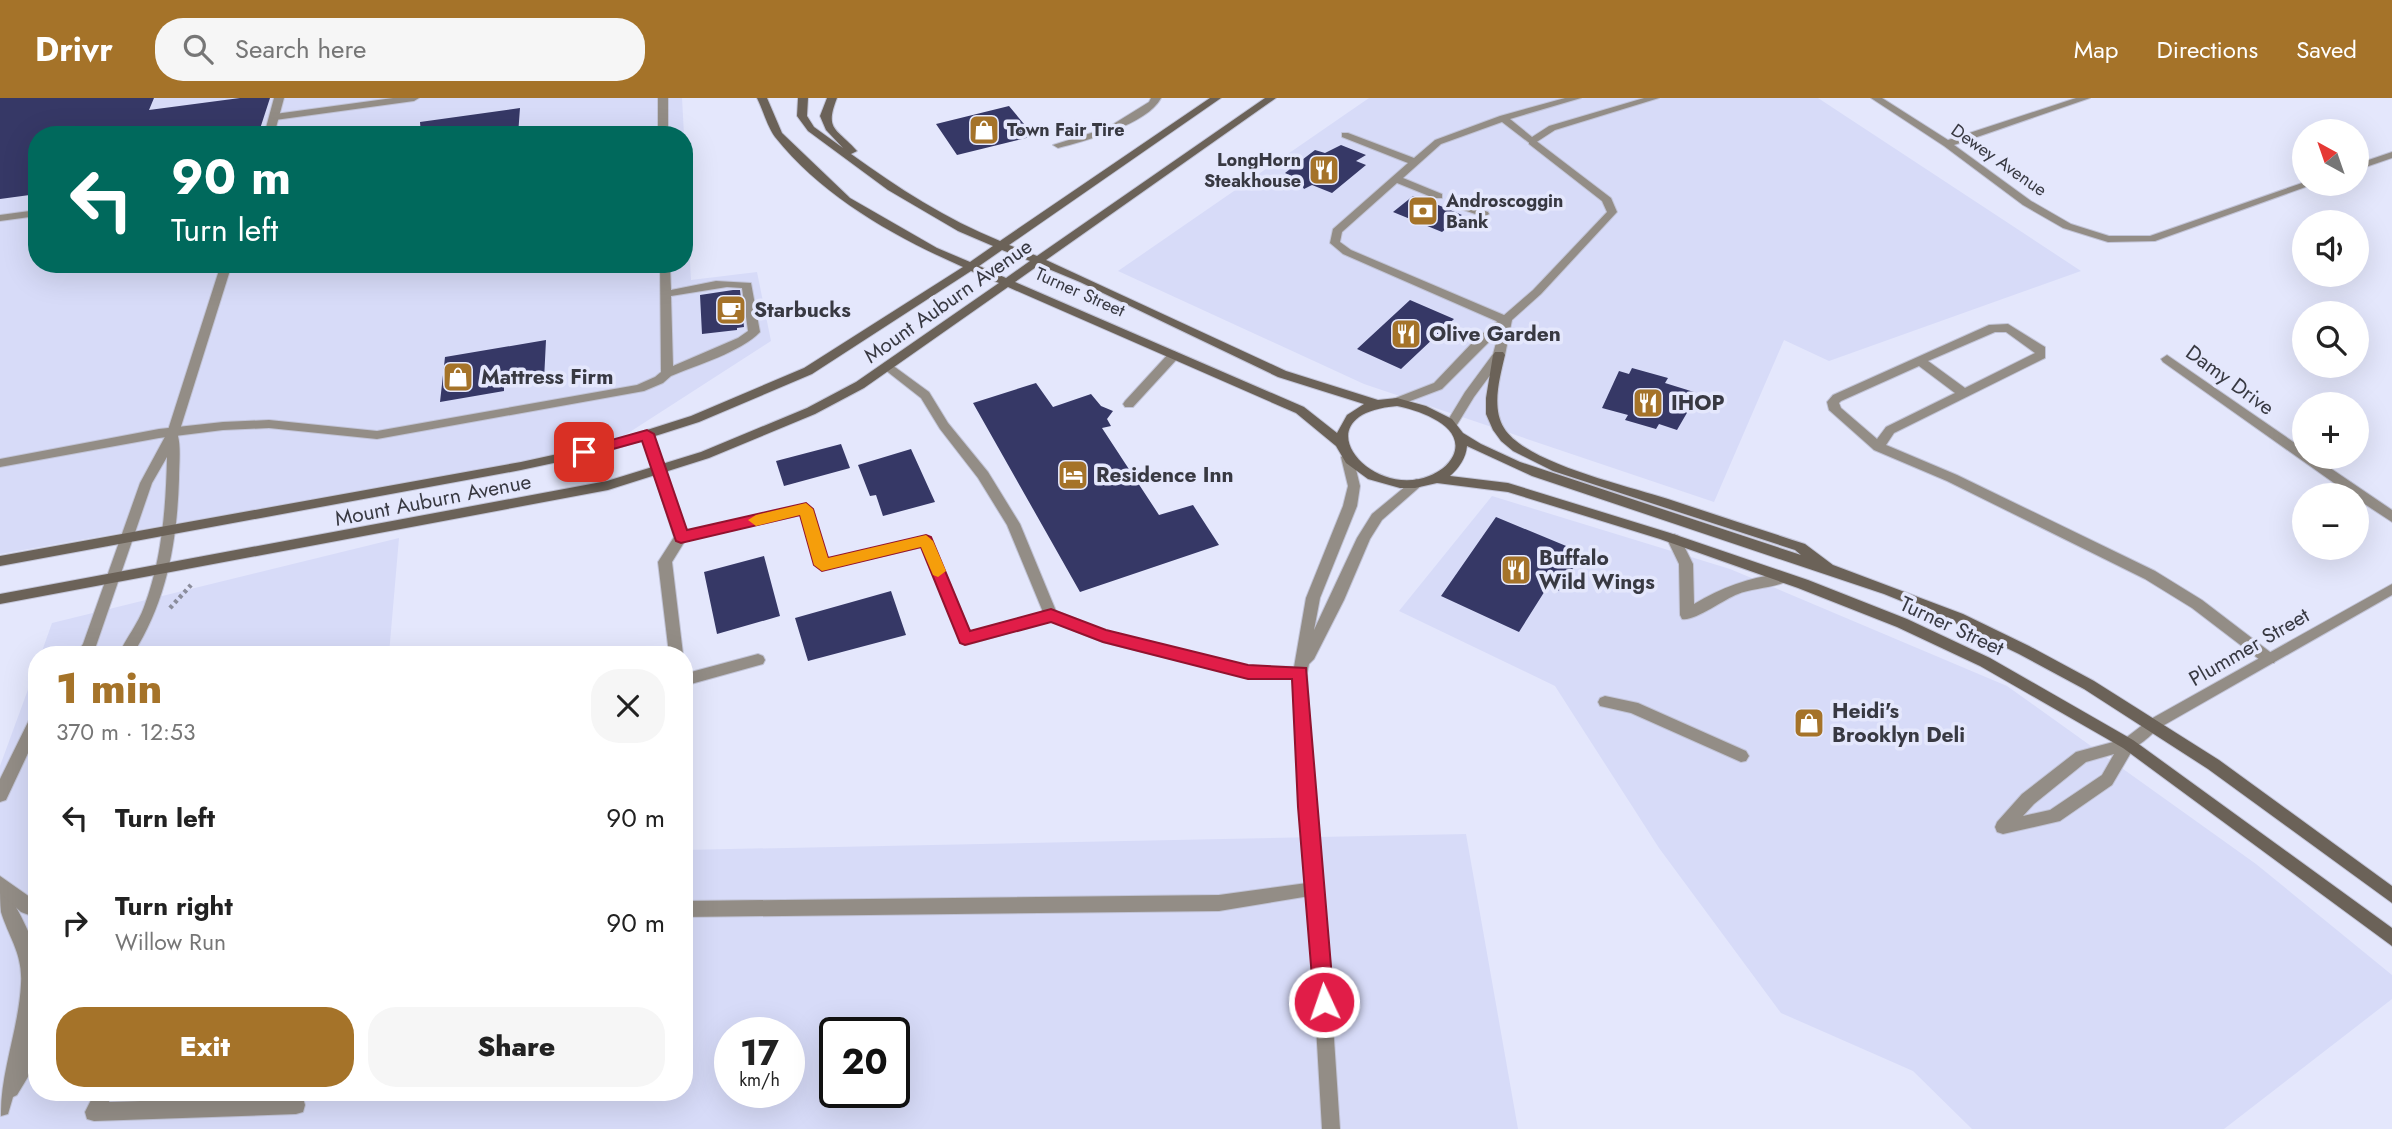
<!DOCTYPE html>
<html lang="en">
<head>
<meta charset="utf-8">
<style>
	:root { --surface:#fff; --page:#f6f6f6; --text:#222; --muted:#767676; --accent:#a57329 }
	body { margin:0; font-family:Jost,sans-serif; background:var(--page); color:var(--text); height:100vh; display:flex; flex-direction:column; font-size:26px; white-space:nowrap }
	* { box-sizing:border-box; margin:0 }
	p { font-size:23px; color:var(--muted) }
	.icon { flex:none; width:38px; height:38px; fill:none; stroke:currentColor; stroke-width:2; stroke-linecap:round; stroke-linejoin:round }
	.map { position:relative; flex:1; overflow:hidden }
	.drawer { position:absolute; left:28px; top:548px; width:665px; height:455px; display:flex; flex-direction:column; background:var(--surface); border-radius:28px; box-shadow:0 7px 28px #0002 }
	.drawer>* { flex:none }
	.guide { position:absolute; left:28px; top:28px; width:665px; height:147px; border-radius:28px; box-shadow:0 7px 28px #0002; background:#00695c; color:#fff; overflow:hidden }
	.needle { width:46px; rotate:320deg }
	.controls { position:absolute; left:2292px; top:21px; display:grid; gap:14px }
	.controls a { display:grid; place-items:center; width:77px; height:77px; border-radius:50%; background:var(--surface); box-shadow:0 7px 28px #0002; font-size:35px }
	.speed { position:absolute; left:714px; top:919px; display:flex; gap:14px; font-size:35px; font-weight:700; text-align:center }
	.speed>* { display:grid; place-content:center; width:91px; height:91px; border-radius:50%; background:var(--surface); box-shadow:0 7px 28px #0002; line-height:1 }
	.speed small { font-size:18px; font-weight:400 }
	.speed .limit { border:4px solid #111; border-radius:10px; background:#fff; color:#111 }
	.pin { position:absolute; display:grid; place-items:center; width:60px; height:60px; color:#fff; margin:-30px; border-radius:14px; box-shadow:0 4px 10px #0006 }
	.me { position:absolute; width:77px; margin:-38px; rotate:357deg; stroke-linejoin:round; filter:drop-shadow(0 0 5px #0008) }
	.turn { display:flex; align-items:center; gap:24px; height:147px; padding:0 28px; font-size:32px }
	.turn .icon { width:91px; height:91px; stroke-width:2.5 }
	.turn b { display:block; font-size:49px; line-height:60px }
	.round { display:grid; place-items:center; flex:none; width:74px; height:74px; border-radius:28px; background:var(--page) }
	.head { display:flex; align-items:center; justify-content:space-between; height:119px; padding:0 28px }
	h1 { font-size:42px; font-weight:800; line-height:52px; color:var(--accent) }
	.action { display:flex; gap:14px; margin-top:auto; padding:14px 28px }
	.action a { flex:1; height:80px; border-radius:28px; background:var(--accent); color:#fff; font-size:28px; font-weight:800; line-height:80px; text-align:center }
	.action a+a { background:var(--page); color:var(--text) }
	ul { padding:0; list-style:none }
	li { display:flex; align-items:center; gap:21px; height:105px; padding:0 28px }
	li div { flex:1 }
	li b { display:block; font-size:26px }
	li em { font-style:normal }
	header { display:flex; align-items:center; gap:42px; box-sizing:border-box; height:98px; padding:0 35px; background:var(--accent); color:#fff }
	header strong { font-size:33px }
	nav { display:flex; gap:38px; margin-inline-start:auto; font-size:24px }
	.search { width:490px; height:63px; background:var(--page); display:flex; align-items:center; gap:18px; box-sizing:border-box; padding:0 24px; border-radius:28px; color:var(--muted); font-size:26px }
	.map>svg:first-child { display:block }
	.built { fill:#d7dbf8; fill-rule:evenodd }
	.building { fill:#363866 }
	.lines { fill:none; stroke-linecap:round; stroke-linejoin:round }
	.lane-casing { stroke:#c2c4d7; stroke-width:2 }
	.street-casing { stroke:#c2c4d7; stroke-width:2 }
	.secondary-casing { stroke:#c2c4d7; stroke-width:2 }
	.path { stroke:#8b8d9c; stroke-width:4.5; stroke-dasharray:3.5 3.5; stroke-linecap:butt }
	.lane { fill:#938d86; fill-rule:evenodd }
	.street { fill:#938d86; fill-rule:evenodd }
	.secondary { fill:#6b6258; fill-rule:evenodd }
	.route { fill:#e11d48; stroke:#92132f; stroke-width:2 }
	.slow { fill:#f59e0b }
	.labels { text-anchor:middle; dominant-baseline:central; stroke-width:7; stroke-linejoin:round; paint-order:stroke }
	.far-poi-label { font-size:18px; font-weight:bold; fill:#383942; stroke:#e4e7fc; text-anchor:start }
	.far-street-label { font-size:18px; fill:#383942; stroke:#e4e7fc }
	.street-label { font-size:21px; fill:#383942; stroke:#e4e7fc }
	.poi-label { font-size:21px; font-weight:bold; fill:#383942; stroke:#e4e7fc; text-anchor:start }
</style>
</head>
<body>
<header>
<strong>Drivr</strong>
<div class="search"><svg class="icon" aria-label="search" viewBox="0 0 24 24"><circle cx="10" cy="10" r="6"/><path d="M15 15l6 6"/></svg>Search here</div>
<nav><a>Map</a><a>Directions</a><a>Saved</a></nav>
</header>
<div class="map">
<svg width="2392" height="1031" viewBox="0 0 2392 1031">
	<rect width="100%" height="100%" fill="#e4e7fc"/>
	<!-- built -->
	<path class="built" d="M0,0H682L684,37H37V166H684V48L691,182L757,174L771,243L605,350L0,456Z
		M1369,0H1818L2081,173L1829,263L1784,242L1714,404L1364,286L1118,173Z
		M1492,398L1730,471L2007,588L2256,766L2392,877V901L2224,1031H1972L1913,973L1781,915L1659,750L1555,588L1399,513Z
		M399,440L389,556H41L52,525Z
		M37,567V994H684V752L1466,736L1518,1031H0V668ZM730,934H789V994H730ZM835,934H894V994H835Z"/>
	<!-- building -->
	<path class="building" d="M0,0H154L149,12L240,0H270L258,37H37V96L0,101Z
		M1009,8L1034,38L957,57L936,26Z
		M520,10L518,37H421L420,24Z
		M1341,47L1366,57L1356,63L1366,67L1332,95L1312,87L1304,91L1298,81L1285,75L1315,52L1325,55Z
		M1413,98L1431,104L1462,117L1442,134L1393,114Z
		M733,192H740L744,229L737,230V232L702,236L700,197Z
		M1410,202L1454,221L1401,271L1357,251Z
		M546,242L544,282L504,289V293L440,304L445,259Z
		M1632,270L1668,280L1665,285L1694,294L1690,299L1695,301L1677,332L1659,326L1656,331L1625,322L1628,317L1602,310L1619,273L1629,276Z
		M1036,285L1053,309L1091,296L1101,308L1113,313L1107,321L1111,328L1102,330L1159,417L1193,407L1219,447L1080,494L973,305Z
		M841,346L850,370L784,388L776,363Z
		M911,351L935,404L883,418L876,397L870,398L858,367Z
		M1496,419L1583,455L1559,493L1548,488L1519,534L1441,498Z
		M764,458L780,518L717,536L704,474Z
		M891,493L906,537L808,563L795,520Z"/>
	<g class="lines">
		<!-- lane casing -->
		<g class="lane-casing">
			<path id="lane" d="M274,0H284L274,37H264Z
				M658,0H668V37H658Z
				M1151,0H1161C1148,26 1085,43 1058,50L1053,47L1107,30L1149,4Z
				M1565,0H1581L1510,21L1532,39L1549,28L1644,0H1659L1555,32L1532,47L1502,24L1441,46L1403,80L1442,96V100H1434L1397,85L1342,134L1340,144L1351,152L1511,220V226H1503L1343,156L1330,145L1333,131L1408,65L1342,39V35H1348L1414,60L1435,42L1500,18Z
				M1456,103L1488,114L1489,116L1484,119L1452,108V104Z
				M37,112V118L0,123V117Z
				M224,166H249L226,172L221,169Z
				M660,166H670L671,192L716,183L751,185L760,234C741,254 697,267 671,278L663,285L644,293L377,341L269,330L223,332L159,340L0,369V361L159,331L223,324L269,322L377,333L637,287L655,279L661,274ZM727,189L742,190L748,233L738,240L673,268L671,198Z
				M2008,226L2045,249V260L1894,335L1886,347L1957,377L2155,473L2202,502L2274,557L2276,561L2274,565H2264L2192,510L2145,481L1947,383L1874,352L1829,312L1827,304L1833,297L1989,227ZM1995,234H2006L2035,255L1965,290L1928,263ZM1919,268L1955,295L1886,329L1877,341L1841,310L1839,305L1841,303Z
				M1174,253L1180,257L1178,260L1133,309H1125L1123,306L1125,303L1170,254Z
				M888,264L929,294L948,325L988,374L1020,426L1056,513L1106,533L1248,568L1300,569L1305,571L1307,575L1305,579L1248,580L1103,544L1050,523L966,547L961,545L959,541L922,449L822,472L815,467L801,417L685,443L672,464L683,556H669L658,464L674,439L641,336L647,332L653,336L686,433L806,406L813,411L827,461L926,438L931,440L970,534L1043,514L1007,427L978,380L940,331L921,300L884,271V265Z
				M1674,436L1679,438L1693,466L1694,506C1722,489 1751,479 1784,475L1791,480C1784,489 1751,490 1738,496C1724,501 1694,524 1682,521L1680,517L1679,466L1667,441Z
				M758,556L763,558L765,562L763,566L691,586L684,584V572L691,574Z
				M1605,598L1638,605L1746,653L1749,658L1746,663L1741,664L1631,615L1600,608L1598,604L1600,600Z
				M2128,640L2133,642L2136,646L2112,687L2060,723L2003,736L1997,734L1995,729L1997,724L2022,696L2076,654ZM2114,656L2102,677L2050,712L2023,718L2034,706L2086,664Z
				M1316,784L1322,786L1324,791L1340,1031H1322L1308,791L1310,786Z
				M0,787L6,789C16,811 33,836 37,861C40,888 36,918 29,944L37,938V964L17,997L13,999L8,1016L1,1018C0,975 19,930 21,886C23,856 9,840 1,814C0,806 0,795 0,787Z
				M95,994H114L109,1004L296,998L303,1000L305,1007L303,1014L296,1016L94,1023L87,1021L85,1014Z"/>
		</g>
		<!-- street casing -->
		<g class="street-casing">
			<path id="street" d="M393,0H419L414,3L275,22L270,19L275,16Z
				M1871,0H1882L1948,42L2076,0H2090L1954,47L2031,103L2071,126L2109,138H2150L2305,84L2314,86L2155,143L2108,144L2063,130L2023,107L1944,48Z
				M1529,42H1535L1611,100L1617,114L1541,196L1512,222L1505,257L1474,299L1455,330L1451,331L1445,327L1465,294L1493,256L1499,234L1442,291L1397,308L1391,304L1393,301L1434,285L1472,245L1533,192L1607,114L1602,103L1529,46Z
				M2392,54V60L2357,72V66Z
				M221,166H232L178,338C181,350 179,367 179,381C177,443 167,503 133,556H119C126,540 138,526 144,509C162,462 166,409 167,359L152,385L96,548L91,556H76L83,546L140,385L167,335Z
				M2167,257L2305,352V359H2314L2392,412V424L2357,401V397H2351L2163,264L2161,261Z
				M1347,355L1353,359L1360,388L1357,408L1320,500L1314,532L1357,440L1372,416L1412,383L1417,381L1423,386L1382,422L1370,441L1344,502L1314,561L1309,566L1307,575L1315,709L1324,791L1322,796L1219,813L684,819V803L1219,797L1307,785L1299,709L1293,575L1306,500L1343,408L1348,388L1341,359Z
				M2392,486V497L2159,630C2149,638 2136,654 2123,650L2120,646L2123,642L2149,622Z
				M37,614V636L6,702L0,704V681L32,616Z
				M0,778L37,804V820L21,814L0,795Z"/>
		</g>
		<!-- secondary casing -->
		<g class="secondary-casing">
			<path id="secondary" d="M757,0H767L782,35L850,100L937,150L970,164L993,148L958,133L888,92L808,33L797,18L798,0H808L807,18L814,29L843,50L826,32L820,18L827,0H837C824,33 837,30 857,53L851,56C898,90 946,121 1000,143L1210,0H1221L1009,147L1037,158L1265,0H1276L1046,162L1286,273L1378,302L1397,300L1426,308L1452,321L1463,335L1481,346L1520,364L1801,457L1795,452L1553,373L1513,353L1501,343L1493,332L1486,316V300L1493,257L1495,254H1503L1505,257C1500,279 1491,309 1504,330C1525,365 1628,388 1668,401C1713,416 1759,431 1805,446L1833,467L1963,516L2029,548L2094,583L2219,662L2392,788V805L2208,671L2084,591L2019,556L1953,524L1884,496L1532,378L1467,348C1466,360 1459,370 1450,378L1508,385L1670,435L1808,482L1907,521L1990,560L2133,642L2392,830V848L2123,650L1980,568L1897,529L1798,490L1660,441L1508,394L1437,385L1415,390H1400L1368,381L1346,365L1336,348L1296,315L1008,189L864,290L815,316L709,360L608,392L0,506V496L607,383L701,354L807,310L856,284L999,185L971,173L812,276L699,324L605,354L521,372L0,468V458L521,364L603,346L691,318L804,270L963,169C893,138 823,99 775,39C767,28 763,12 757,0ZM1002,152L1030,163L1006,180L979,168ZM1039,167L1080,184L1278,279L1364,306L1347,317L1337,335L1304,309L1015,184ZM1397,308C1418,312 1467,328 1453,358C1448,368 1439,374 1429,378C1369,402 1299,316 1397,308Z"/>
		</g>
		<!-- path -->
		<path class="path" d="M170,510L191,487"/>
		<!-- lane -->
		<use href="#lane" class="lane"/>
		<!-- street -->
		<use href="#street" class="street"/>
		<!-- secondary -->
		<use href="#secondary" class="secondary"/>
	</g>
	<!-- route -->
	<path class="route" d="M647,332L654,336L687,432L806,405L813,411L828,460L926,437L931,439L970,533L1051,511L1106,532L1248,567L1306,570L1334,904L1331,910L1324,913L1317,910L1314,904L1298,709L1292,581H1248L1103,544L1051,524L965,547L960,545L921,449L822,473L814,467L800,417L681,445L676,443L642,343L584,359L577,354L579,351Z"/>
	<!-- slow -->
	<path class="slow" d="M806,405L813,411L828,460L926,437L933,443L946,473L938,479L933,477L921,449L822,473L814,467L800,417L756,428L748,422L756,417Z"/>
	<!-- icons -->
	<defs>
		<g id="shop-square" transform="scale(1.575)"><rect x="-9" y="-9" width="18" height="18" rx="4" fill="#a57329" stroke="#e4e7fc"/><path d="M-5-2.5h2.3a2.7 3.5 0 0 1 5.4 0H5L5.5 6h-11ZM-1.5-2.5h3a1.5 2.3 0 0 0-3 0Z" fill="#fff"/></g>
		<g id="restaurant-square" transform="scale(1.575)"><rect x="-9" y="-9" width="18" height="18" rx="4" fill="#a57329" stroke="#e4e7fc"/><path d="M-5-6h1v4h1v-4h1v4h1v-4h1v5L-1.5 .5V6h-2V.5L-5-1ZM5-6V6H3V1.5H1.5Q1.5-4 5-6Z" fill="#fff"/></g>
		<g id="bank-square" transform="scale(1.575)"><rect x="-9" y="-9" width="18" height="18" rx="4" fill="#a57329" stroke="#e4e7fc"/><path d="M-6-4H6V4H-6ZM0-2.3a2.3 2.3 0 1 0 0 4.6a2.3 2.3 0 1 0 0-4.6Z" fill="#fff"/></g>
		<g id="cafe-square" transform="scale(1.575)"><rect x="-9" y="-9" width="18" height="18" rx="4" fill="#a57329" stroke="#e4e7fc"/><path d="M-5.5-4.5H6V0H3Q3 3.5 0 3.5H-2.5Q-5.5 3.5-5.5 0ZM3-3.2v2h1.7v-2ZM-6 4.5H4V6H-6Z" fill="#fff"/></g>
		<g id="hotel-square" transform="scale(1.575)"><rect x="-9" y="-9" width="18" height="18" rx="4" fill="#a57329" stroke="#e4e7fc"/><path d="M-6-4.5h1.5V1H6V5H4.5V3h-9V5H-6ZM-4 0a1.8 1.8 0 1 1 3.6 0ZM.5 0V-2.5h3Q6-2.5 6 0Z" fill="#fff"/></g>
	</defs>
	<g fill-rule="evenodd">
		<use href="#shop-square" x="984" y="32"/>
		<use href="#restaurant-square" x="1324" y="72"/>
		<use href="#bank-square" x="1423" y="113"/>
		<use href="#cafe-square" x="731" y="212"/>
		<use href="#restaurant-square" x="1406" y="236"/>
		<use href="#shop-square" x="458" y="279"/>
		<use href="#restaurant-square" x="1648" y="305"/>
		<use href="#hotel-square" x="1073" y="377"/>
		<use href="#restaurant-square" x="1516" y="472"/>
		<use href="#shop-square" x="1809" y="625"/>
	</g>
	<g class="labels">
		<!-- far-poi labels -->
		<g class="far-poi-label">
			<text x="1007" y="32">Town Fair Tire</text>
			<text x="1301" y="62" text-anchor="end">LongHorn<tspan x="1301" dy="21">Steakhouse</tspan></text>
			<text x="1446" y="103">Androscoggin<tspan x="1446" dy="21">Bank</tspan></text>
		</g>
		<!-- far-street labels -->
		<g class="far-street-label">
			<text transform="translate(1999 62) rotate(35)">Dewey Avenue</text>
			<text transform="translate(1080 194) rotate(24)">Turner Street</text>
		</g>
		<!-- street labels -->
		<g class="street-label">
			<text transform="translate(948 203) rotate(-35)">Mount Auburn Avenue</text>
			<text transform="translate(2230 282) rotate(36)">Damy Drive</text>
			<text transform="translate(433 402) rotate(-11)">Mount Auburn Avenue</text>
			<text transform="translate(1952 528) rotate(25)">Turner Street</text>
			<text transform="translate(2249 549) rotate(-30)">Plummer Street</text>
		</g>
		<!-- poi labels -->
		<g class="poi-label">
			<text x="754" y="212">Starbucks</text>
			<text x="1429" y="236">Olive Garden</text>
			<text x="481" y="279">Mattress Firm</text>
			<text x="1671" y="305">IHOP</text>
			<text x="1096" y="377">Residence Inn</text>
			<text x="1539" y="460">Buffalo<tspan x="1539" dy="24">Wild Wings</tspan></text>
			<text x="1832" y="613">Heidi's<tspan x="1832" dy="24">Brooklyn Deli</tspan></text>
		</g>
	</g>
</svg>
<div class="controls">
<a><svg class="needle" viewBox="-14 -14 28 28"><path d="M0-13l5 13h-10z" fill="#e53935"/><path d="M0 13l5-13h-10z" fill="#767676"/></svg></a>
<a><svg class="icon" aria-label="sound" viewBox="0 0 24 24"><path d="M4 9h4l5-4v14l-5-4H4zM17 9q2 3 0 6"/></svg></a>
<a><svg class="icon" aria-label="search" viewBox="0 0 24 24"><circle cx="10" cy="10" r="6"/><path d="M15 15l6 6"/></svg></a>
<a>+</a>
<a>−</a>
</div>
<div class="speed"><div>17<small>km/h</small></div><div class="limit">20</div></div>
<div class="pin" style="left:584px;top:354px;background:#d93025"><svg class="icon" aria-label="arrive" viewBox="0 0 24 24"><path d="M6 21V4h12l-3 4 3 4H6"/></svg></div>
<svg class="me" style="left:1324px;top:904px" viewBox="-20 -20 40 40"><circle r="17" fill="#e11d48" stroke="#fff" stroke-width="3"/><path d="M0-11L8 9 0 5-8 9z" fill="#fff"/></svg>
<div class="guide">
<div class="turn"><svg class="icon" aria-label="left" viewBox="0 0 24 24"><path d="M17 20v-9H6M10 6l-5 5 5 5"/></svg><div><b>90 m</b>Turn left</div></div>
</div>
<section class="drawer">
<div class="head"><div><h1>1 min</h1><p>370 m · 12:53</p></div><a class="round"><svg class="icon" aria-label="close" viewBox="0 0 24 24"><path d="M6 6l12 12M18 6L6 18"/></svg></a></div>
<ul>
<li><svg class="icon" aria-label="left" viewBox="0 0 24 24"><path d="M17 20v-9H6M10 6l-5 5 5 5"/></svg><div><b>Turn left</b></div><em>90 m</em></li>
<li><svg class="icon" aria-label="right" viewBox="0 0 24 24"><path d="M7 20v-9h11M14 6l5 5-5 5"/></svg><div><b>Turn right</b><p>Willow Run</p></div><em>90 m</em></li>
</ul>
<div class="action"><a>Exit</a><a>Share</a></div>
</section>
</div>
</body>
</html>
